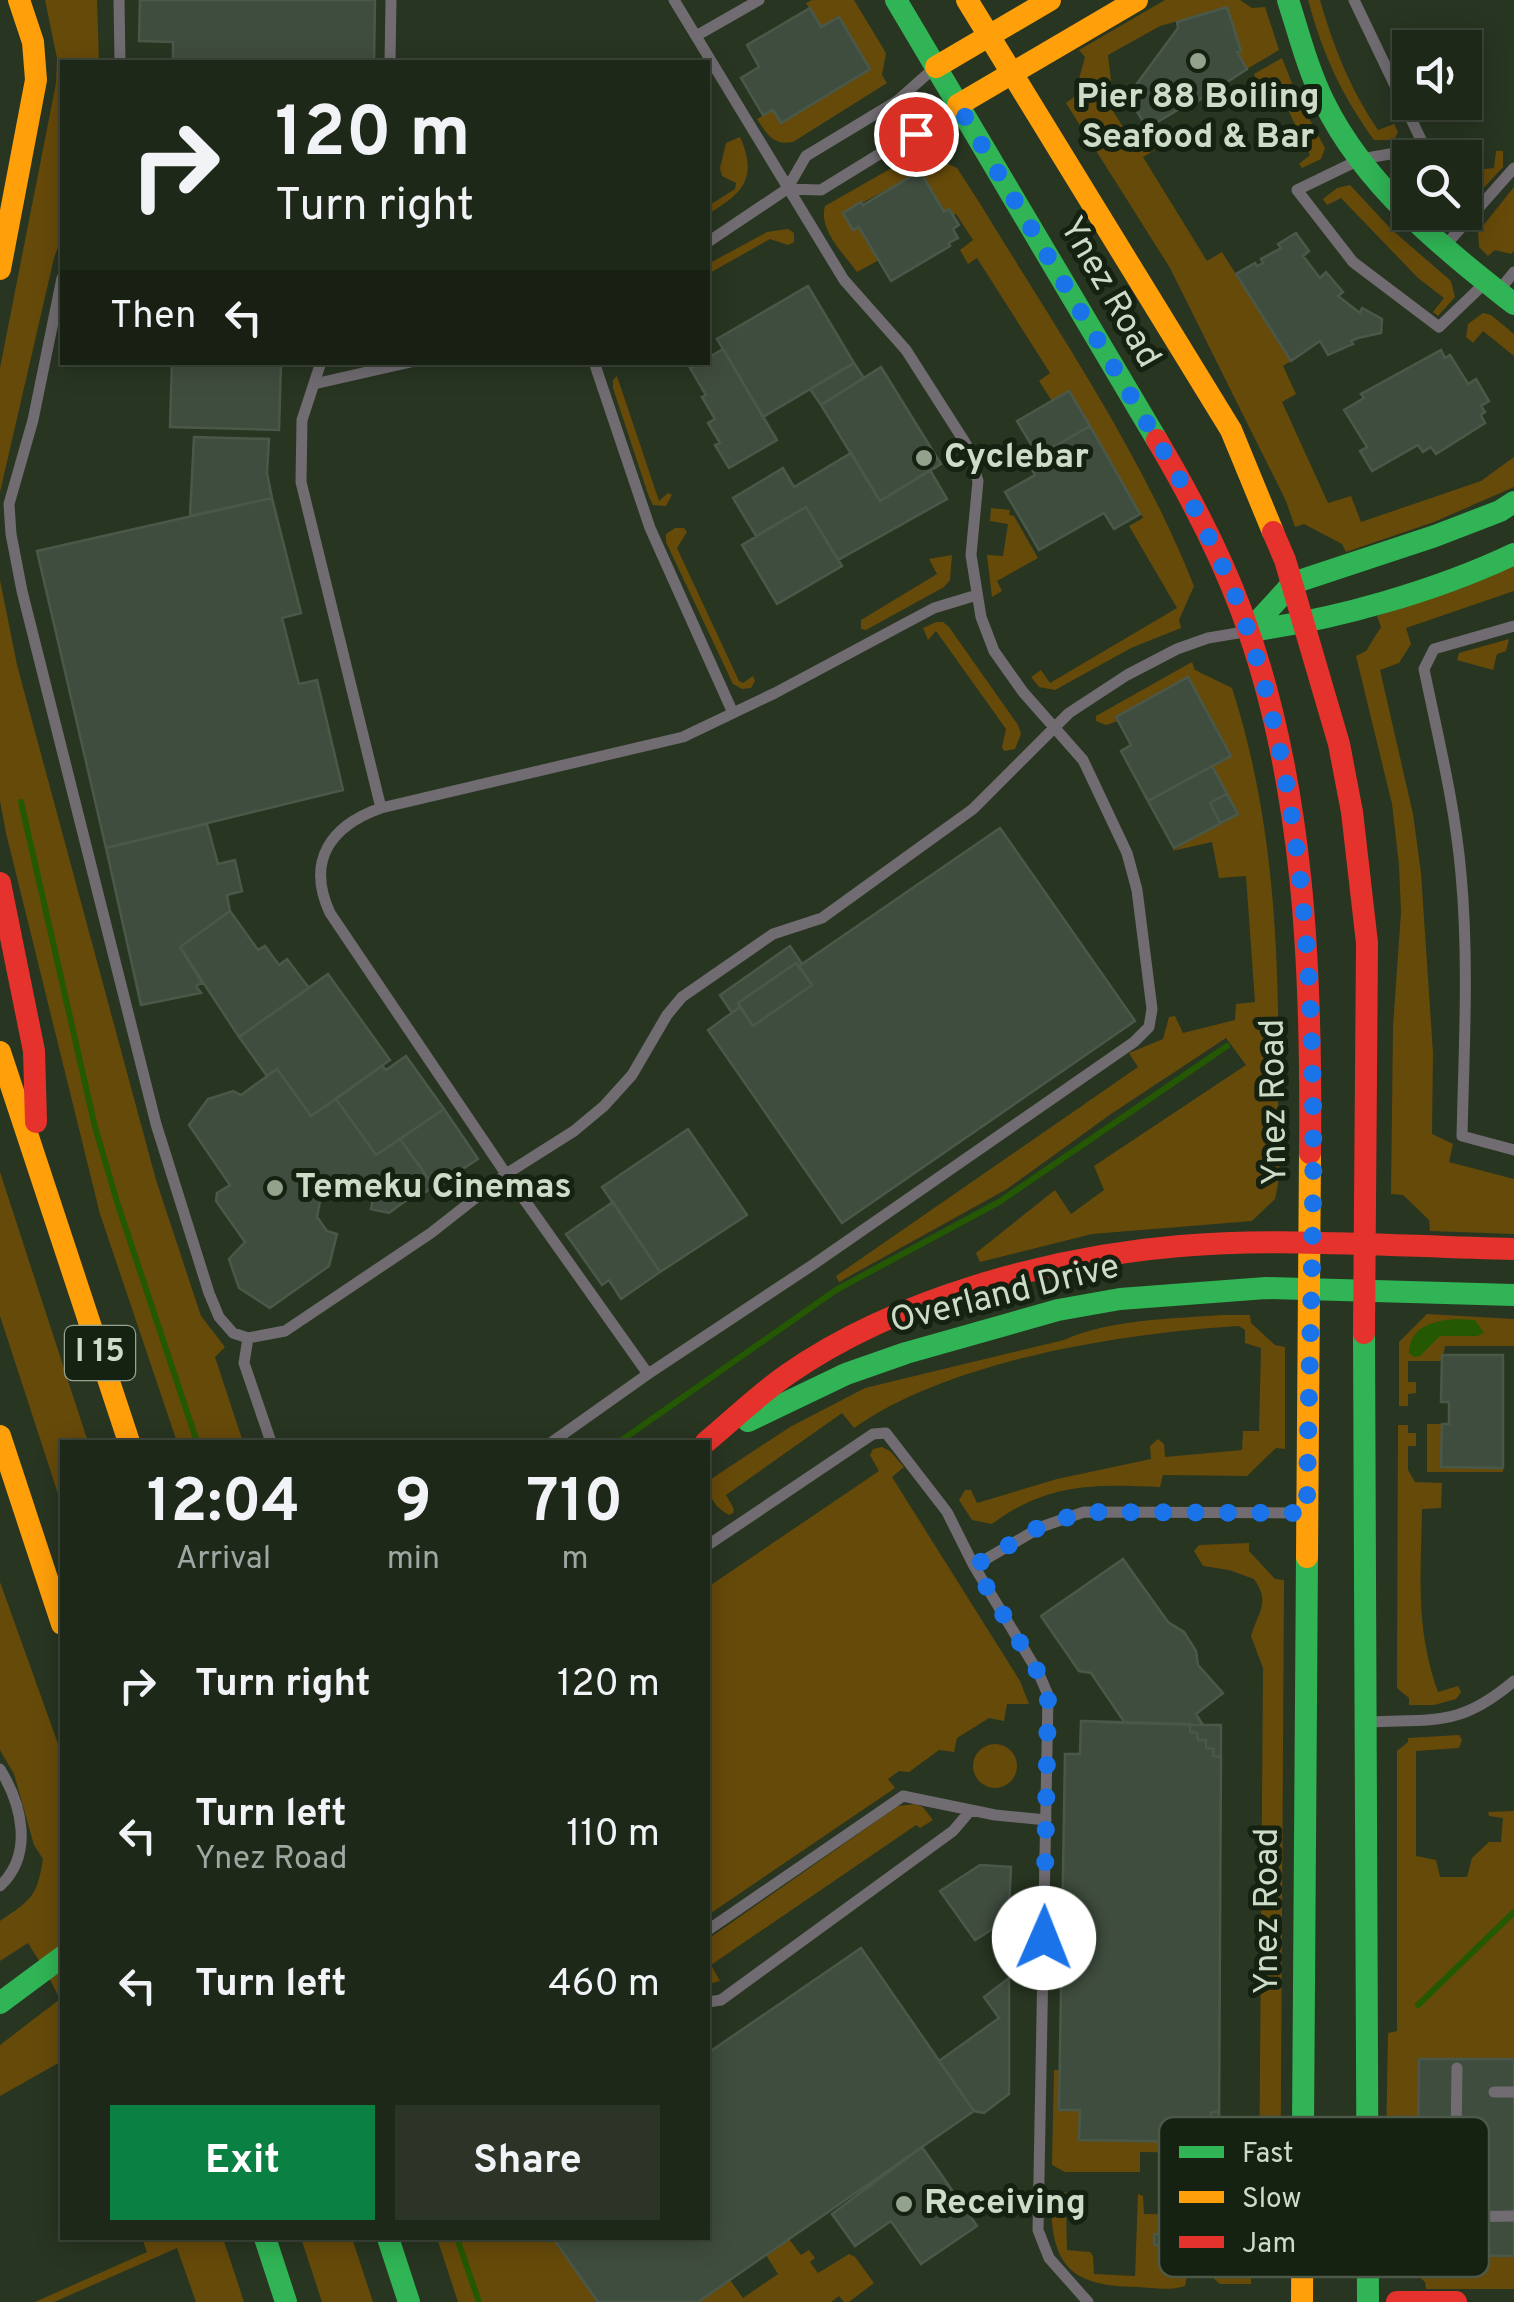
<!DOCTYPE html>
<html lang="en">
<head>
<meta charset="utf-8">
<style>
	:root { --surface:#1e2819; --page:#2b3426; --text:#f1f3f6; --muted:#a1a6a2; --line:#3c4438; --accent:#0b8043 }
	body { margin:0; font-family:Overpass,sans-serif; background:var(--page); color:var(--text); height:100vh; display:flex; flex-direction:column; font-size:38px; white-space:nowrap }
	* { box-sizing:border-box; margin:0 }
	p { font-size:32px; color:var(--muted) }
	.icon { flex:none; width:55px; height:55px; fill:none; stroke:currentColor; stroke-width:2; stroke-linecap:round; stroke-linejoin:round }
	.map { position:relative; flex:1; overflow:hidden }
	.drawer { position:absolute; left:60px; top:1440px; width:650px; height:800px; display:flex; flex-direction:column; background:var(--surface); border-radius:0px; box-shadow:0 5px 25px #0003,0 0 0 2px var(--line) }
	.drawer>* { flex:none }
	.banner { position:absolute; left:60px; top:60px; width:650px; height:305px; border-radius:0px; box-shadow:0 5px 25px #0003,0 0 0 2px var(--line); background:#1e2819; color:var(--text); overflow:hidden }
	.tools { position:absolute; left:1392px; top:30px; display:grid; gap:20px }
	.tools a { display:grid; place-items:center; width:90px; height:90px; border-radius:0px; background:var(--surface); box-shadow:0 5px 25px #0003,0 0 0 2px var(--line); font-size:50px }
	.pin { position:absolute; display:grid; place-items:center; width:85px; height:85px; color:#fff; margin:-42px; border:5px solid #fff; border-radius:50%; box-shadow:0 2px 10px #0007 }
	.me { position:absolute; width:110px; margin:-55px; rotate:1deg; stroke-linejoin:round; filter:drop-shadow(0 0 8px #0008) }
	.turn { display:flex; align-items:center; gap:35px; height:210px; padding:0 50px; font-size:45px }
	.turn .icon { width:130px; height:130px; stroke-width:2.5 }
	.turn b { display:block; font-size:70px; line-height:85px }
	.then { display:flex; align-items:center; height:95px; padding:0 50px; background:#0003; gap:20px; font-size:38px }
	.eta { display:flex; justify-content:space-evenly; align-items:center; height:170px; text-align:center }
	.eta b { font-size:60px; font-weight:700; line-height:70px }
	.action { display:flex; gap:20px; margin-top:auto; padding:20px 50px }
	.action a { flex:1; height:115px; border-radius:0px; background:var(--accent); color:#fff; font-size:40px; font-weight:700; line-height:115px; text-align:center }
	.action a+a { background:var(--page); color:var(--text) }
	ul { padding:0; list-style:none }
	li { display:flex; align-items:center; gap:30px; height:150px; padding:0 50px }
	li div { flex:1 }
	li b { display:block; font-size:38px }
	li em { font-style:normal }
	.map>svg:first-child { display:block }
	.green { fill:#664a0a }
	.water { fill:#245803 }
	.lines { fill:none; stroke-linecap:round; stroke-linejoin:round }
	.stream { stroke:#245803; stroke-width:6 }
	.building { fill:#3f4d3e; stroke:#4a584a; stroke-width:2.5 }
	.lane { stroke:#706c71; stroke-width:11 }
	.fast { stroke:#30b455; stroke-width:22 }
	.slow { stroke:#ff9f0a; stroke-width:22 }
	.jam { stroke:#e5322d; stroke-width:22 }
	.route { stroke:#1a73e8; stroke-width:18; stroke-dasharray:0 32.4 }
	.poi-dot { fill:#93a28d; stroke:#152111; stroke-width:4 }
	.labels { text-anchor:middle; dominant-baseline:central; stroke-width:10; stroke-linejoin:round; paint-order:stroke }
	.shield { fill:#152111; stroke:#96a490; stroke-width:2.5 }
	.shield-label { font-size:32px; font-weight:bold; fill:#cddcc7 }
	.poi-label { font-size:35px; font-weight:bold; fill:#cddcc7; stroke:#152111; text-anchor:start }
	.street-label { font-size:35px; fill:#cddcc7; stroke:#152111 }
	.key { fill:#152111; stroke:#4c5948; stroke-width:2.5 }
	.key-label { font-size:28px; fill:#cddcc7 }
</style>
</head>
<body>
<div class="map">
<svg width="1514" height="2302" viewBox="0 0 1514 2302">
	<rect width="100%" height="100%" fill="#283521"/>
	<!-- green -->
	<path class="green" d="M45,0H97L99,62H62V236L54,258L0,492V368L56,83L57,58Z
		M812,0H854L886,53L882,75L887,83L793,142C773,146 767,134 757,119L773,110L781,122L870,70L839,18L821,27L806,3Z
		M1165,0H1240L1252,8L1265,7L1279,50L1247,69L1237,52L1240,51L1226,8L1160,26L1108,55L1111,81L1105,98L1134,145L1151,136L1158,148L1143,157L1207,261L1222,252L1291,361L1283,366L1296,394L1282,402L1328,503L1351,496L1361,522L1481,481L1514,457V487L1434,522L1346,552L1342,544L1304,524L1295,527L1286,501L1170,268L1066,103L1074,97L1085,57L1079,50Z
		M1308,0H1320C1333,46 1351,91 1378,130L1394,124L1398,132L1394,140H1374C1340,92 1324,57 1308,0Z
		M1282,58L1297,96L1325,148L1321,159L1302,168L1299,164L1310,155L1275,83L1260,88L1254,74Z
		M740,137C759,179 741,194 708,214V206L735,189L736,183L722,176L720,168L726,143Z
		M925,149L928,155L957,168L979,202C1055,327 1140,450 1194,586L1179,620L1181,628L1131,648L1055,690L1039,687L1031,677L1041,670L1050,683L1177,608L1129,526L1143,518L1069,392L1052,401L1039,381L1050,373L977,258L968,264L960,250L973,240L956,214L953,215L949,209L944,212L920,172L843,213L853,230L859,227L879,260L857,272C844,254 818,230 825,206Z
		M1496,151H1503V167L1465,208V171L1494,168Z
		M1350,185L1391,229L1451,281L1455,297L1438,316L1433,312L1444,298L1418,278L1341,198L1327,205L1323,199L1337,188Z
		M1514,187V251L1511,254L1495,250L1488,256L1479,247L1478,232Z
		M788,229L794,233V242L788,245L770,239L708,274V264L767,232Z
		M1483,313L1491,315L1514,334V356L1483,331L1473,343L1466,337L1468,324Z
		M617,376L659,501L668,493L672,495L666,506L653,505L649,497L613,388V380Z
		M991,508L1010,510L1009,515L1014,516L1038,558L997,581L1002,591L992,597L987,555L1003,556L1008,524L990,521Z
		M675,528H684L687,532L677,548L739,681L743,683L753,676L755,681L751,688L742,689L733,684L666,542V534Z
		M952,555L950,580L944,587L866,630L861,629V620L937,574L929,559Z
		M1514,564V591L1406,628L1411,644L1399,663L1380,670L1413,814L1421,873L1433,1053L1432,1134L1453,1144L1449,1162L1514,1179V1234L1430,1231L1429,1220L1403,1195L1391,1194L1393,1027L1401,912L1399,865L1392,804L1356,656L1366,651L1381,627L1377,616Z
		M0,580L17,665L48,780L156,1180L201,1316L225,1347L215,1357L243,1442H177L100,1214L6,833L0,801Z
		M936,622H943L949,627L1018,725L1021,734L1015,749L1004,751L1002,747L1006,729L936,631L928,640L923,628Z
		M1509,639L1506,651L1497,654L1493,670L1457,660L1459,653Z
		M1192,662L1195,670L1232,688C1275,821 1280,961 1278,1099C1278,1131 1283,1169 1275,1199L1252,1221L1092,1234L980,1262L976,1253L1055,1190L1071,1214L1104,1190L1094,1166L1246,1065L1226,1038L1111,1114L1007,1189L839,1282L836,1276L1138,1067L1129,1053L1163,1039L1169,1017L1175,1016L1183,1033L1235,1020L1236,1004L1255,1002L1246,876L1219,878L1212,842L1172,851L1238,813L1212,766L1231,756L1187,678L1116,716L1118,721L1106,725L1096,721V716Z
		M0,1172L88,1442H62V1506L0,1316Z
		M1427,1314L1514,1319V1346H1445L1442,1361H1408V1382H1416V1393L1408,1394V1406H1399V1342Z
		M1221,1315H1250L1251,1323L1275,1345L1285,1347V1449L1276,1448L1247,1476L1163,1475L1160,1487C1094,1484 1047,1483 992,1524L972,1520L959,1500L965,1490H971L977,1503L1057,1479L1151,1459L1150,1446L1158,1439L1164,1444L1165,1457L1242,1450L1243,1431H1259L1261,1348L1245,1343V1330L1239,1326C1123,1333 950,1360 854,1428L842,1413L726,1495L734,1509L733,1513L729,1515C716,1508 707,1496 708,1481L790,1427L865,1388L1064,1340C1111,1319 1170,1319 1221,1315Z
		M1427,1424H1442V1467L1503,1468V1472H1427Z
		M1398,1425H1408V1433H1416V1446H1408V1470L1415,1482L1442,1483L1441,1508L1422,1509C1421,1576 1415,1627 1438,1692L1458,1686L1461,1692L1456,1699L1434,1705H1409V1698L1397,1688Z
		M882,1447L890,1451L904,1467L892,1477L1020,1681L1029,1704H1007L1004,1721L989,1718L957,1738L954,1752L939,1750L909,1772L899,1771L888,1779L895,1788L708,1915V1587L879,1471L870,1455L873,1449Z
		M1249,1543V1551L1275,1579L1284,1580L1280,2256H1271L1251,2278V2284H1220L1213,2278C1213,2245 1251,2229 1259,2200L1263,1668L1251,1636C1258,1612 1271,1603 1254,1579L1229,1570L1203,1566L1194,1551L1199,1545Z
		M0,1582L62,1755V1952L43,1967L28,1943L0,1961V1921C31,1900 37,1897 43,1859L34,1845L14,1774L0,1750Z
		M1459,1735L1462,1740L1459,1748L1416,1751V1856L1436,1860L1440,1877H1467L1472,1858L1489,1842H1501L1503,1818L1489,1816L1488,1812L1514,1811V2059H1419L1417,2243L1430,2244L1429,2255L1514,2256V2289H1426L1425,2282L1396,2255H1385V2237L1394,2236V2199H1385L1388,2033L1397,2031V1751L1408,1742V1738Z
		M973 1766a22 22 0 1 1 44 0a22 22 0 1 1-44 0Z
		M915,1804L923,1807L933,1820L920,1828L916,1825L711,1965L720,1981L708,1984V1939L898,1806Z
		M62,1966V2061L0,2096V2045L60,1999L49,1978Z
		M1054,2070H1060V2110H1080V2140L1219,2142V2130L1235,2143L1233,2193L1193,2245L1185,2286C1170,2291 1153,2288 1137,2287C1073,2286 1051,2268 1051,2200L1062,2192L1081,2195L1080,2205L1066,2208L1067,2250L1090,2252L1093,2256L1094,2274L1135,2276L1138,2194L1143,2196L1144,2214L1197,2215V2196L1220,2195L1218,2177L1200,2175L1199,2153L1140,2152V2172H1065L1052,2165Z
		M142,2238H223L244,2302H196L177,2248L54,2302H35L147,2252Z
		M301,2238H352L373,2302H322Z
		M437,2238H553L598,2302H458Z
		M789,2239L801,2255L809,2250L815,2258L810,2262L818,2273L849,2254L855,2257L874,2283L849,2302H844L839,2296L831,2302H698L730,2280L743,2298L778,2274L766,2255Z"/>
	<!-- water -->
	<path class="water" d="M1456,1319L1475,1320L1484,1333L1477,1336H1440L1420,1356L1414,1357L1409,1353C1410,1326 1433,1321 1456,1319Z"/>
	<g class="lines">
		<!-- stream -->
		<path class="stream" d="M21,802L95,1127L118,1205L197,1442
			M619,1442L836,1290L999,1202L1227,1046
			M1418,2005L1514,1912
			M457,2238L479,2302"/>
	</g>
	<!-- building -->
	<path class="building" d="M140,0H375L374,62H173V42L139,41Z
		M1227,7L1241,51L1237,52L1247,69L1187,108L1182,100L1178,102L1181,108L1147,128L1136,110V85L1178,28L1177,22Z
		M810,8L821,27L839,17L870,69L781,123L773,110L763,115L741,78L759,67L747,45Z
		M920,171L944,212L949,209L959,225L953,229L958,238L949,243L950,246L891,281L859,227L853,230L843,213L861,202L863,205Z
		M1296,233L1309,251L1303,256L1320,278L1326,272L1343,292L1338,296L1360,313L1362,308L1382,319L1381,333L1358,338L1351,341L1353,344L1328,355L1320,341L1291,361L1236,274L1255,263L1257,266L1263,263L1261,259L1281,248L1278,244Z
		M808,286L854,363L763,417L717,339Z
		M723,349L777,440L729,468L715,445L720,443L708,423L715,419L702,397L706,395L690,368L708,362V358Z
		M1441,350L1445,358L1450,355L1468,384L1476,379L1489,401L1481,406L1485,412L1481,415L1485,423L1436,454L1431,447L1423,452L1418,445L1372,471L1360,451L1367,447L1344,410L1364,398L1361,394Z
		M172,362H281L279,430L170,427Z
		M854,363L864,378L821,405L810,389Z
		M881,367L941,464L880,501L821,405Z
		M1069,391L1090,426L1038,456L1017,421Z
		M1090,426L1140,514L1114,529L1104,513L1039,550L1005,492L1035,475L1028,462Z
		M194,437L269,439L267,473L272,498L190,516Z
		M851,453L880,501L930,470L947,499L838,560L806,507L756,536L733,498L783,468L794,487Z
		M272,498L301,613L282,618L299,684L317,680L343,790L106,848L37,551Z
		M806,507L842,566L777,604L742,545Z
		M1188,677L1231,756L1148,801L1121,751L1131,745L1116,717Z
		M1212,766L1238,814L1174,848L1148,801Z
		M1227,794L1238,814L1220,823L1210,803Z
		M207,824L218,864L235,860L242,891L227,895L230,911L180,947L202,983L196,986L201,993L141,1005L106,848Z
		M1000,828L1135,1021L842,1223L708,1030L740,1007L753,1026L812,985L799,966Z
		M230,911L258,950L265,946L279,965L287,959L309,988L239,1037L180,947Z
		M790,946L802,964L799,966L796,963L738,1003L740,1007L732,1013L720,995Z
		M796,963L812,985L753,1026L738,1003Z
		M328,974L390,1060L311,1116L277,1069L267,1076L239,1037Z
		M406,1056L444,1109L376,1155L336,1099L382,1066L386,1070Z
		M277,1069L311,1116L336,1099L376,1155L400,1139L434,1186L420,1196L418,1192L389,1213L371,1209L373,1198L364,1185L336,1180L322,1190L317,1217L327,1231L337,1234L329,1266L270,1308L239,1288L229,1259L245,1242L216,1201L217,1193L230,1185L189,1125L208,1099L233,1091L241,1095Z
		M444,1109L478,1159L444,1181L441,1177L432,1184L400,1139Z
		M688,1129L747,1215L660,1272L602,1187Z
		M613,1202L660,1272L621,1299L609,1280L602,1285L566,1234Z
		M1442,1355H1503V1468L1441,1467L1442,1424H1449V1402H1441Z
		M1123,1559L1168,1622L1184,1632L1196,1651L1198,1665L1223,1693L1196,1714L1203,1725H1221L1219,2142L1079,2140L1080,2110H1059L1065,1754H1080L1081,1721L1125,1723L1091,1673L1079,1671L1041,1616Z
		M1123,1559L1168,1622L1184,1632L1196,1651L1198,1665L1223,1693L1196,1714L1203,1725L1125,1723L1091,1673L1079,1671L1041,1616Z
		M1081,1721L1190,1724V1732L1197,1733L1198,1740H1206V1748L1214,1749L1213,1756L1221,1757L1219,2112H1211V2119L1203,2118V2127L1195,2126L1196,2134H1188L1189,2142L1079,2140L1080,2110H1059L1065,1754H1080Z
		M980,1865L1011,1867L1007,1945L993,1929L975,1940L940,1891Z
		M861,1948L974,2111L698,2302H598L553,2238H708V2053Z
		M1009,1978V2094L984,2113L974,2111L939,2061L999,2018L984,1997Z
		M1419,2059H1514V2256L1429,2255L1430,2221H1417Z
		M922,2147L977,2226L921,2264L891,2221L855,2246L832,2214Z
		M1154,2234L1172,2235V2245H1154Z"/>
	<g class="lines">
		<!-- lane -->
		<path class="lane" d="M119,0L120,62
			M1354,0L1425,148L1361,159L1297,190L1353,262L1439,327L1486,282
			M696,36L759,0
			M390,62L391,0
			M787,189L821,190L954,108
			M708,242L787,189L806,156L897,101L933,69
			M1444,247L1514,168
			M62,278L33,420L9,504L11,534L22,591L156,1124L209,1293L219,1317L233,1333L248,1338L285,1331L431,1233L506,1174L574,1131L604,1106L632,1075L667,1015L682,997L773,934L822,918L973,809L1069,713L1127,675L1177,649L1208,638L1244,632
			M1501,288L1514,272
			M321,362L302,420L301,482L381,808
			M594,362L650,528L733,713
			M314,384L411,362
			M1514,626L1434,649L1424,669C1438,737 1455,805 1461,874C1469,960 1464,1049 1462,1136L1514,1150
			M248,1338L244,1363L271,1442
			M648,1374L814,1264L1134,1042L1149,1027L1152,1009L1137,890L1127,853L1083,760L1023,692L994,651L981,617L971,555L978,481L966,444L906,350L844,280L674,0
			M552,1442L648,1374L506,1174L330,913C306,861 330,826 381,808L683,737L775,693L934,608L977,595
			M708,1545L873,1434L886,1433L947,1512L974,1566
			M1371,1722C1437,1719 1461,1726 1514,1681
			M0,1769C22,1805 34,1854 0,1886
			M708,1930L903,1796L995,1815L1046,1820
			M708,2002L721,2000L953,1831L970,1811
			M1457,2068L1455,2217L1514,2216
			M1494,2092H1514
			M1088,2302L1049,2258L1038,2230L1048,1695L1039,1674L974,1566L1041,1527L1084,1512L1303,1513"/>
		<!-- fast -->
		<path class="fast" d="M896,0L1157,440
			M1288,0C1299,34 1308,70 1324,102C1365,186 1442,247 1514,304
			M1249,631L1293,583L1435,536L1500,511L1514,502
			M1249,631C1334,620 1436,591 1514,554
			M1364,1333L1368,2302
			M748,1421L846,1374L906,1353L1058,1310L1120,1299L1266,1288L1514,1295
			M0,2003L62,1957
			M1303,2127L1307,1557
			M265,2238L286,2302
			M388,2238L409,2302"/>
		<!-- slow -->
		<path class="slow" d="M967,0L1231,430L1273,532
			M936,67L1050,0
			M958,105L1137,0
			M0,269L36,80L33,42L19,0
			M0,1052L129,1442
			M0,1436L62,1624
			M1307,1557L1310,1153
			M1302,2302L1303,2127"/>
		<!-- jam -->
		<path class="jam" d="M1157,440C1189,494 1219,551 1241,610C1305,781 1312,973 1310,1153
			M1273,532L1285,560L1339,744L1352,812L1367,943L1364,1333
			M0,883L34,1051L36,1122
			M706,1442C733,1420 759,1394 788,1374C896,1299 1050,1257 1180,1246C1291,1237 1404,1247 1514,1249
			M1397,2302H1456"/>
	</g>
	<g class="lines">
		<!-- route -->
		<path class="route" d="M916,134L958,105L1176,472C1202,524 1230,575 1248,631C1339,907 1309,1226 1307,1513L1084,1512L1041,1526L974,1566L1039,1674L1048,1696L1044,1938"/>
	</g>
	<!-- markers -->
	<g class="poi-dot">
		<circle cx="1198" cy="61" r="10"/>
		<circle cx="924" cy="458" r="10"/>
		<circle cx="275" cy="1188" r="10"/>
		<circle cx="904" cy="2204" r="10"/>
	</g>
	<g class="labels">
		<!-- shield labels -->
		<rect class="shield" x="65" y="1326" width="70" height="54" rx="8"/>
		<g class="shield-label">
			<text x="100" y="1353">I 15</text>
		</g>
		<!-- poi labels -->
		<g class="poi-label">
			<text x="1198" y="98" text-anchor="middle">Pier 88 Boiling<tspan x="1198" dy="40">Seafood &amp; Bar</tspan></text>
			<text x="944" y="458">Cyclebar</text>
			<text x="295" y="1188">Temeku Cinemas</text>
			<text x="924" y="2204">Receiving</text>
		</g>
		<!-- street labels -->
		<g class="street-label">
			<text transform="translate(1109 293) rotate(60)">Ynez Road</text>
			<text transform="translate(1275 1102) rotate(-91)">Ynez Road</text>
			<text transform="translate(1005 1295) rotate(-14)">Overland Drive</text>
			<text transform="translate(1268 1911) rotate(-90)">Ynez Road</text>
		</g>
	</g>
	<!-- legend -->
	<rect x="1159" y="2117" width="330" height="160" rx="15" class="key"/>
	<rect x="1179" y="2146" width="45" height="12" fill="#30b455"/>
	<rect x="1179" y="2191" width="45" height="12" fill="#ff9f0a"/>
	<rect x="1179" y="2236" width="45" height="12" fill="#e5322d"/>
	<g class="key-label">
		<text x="1242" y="2162">Fast</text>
		<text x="1242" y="2207">Slow</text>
		<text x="1242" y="2252">Jam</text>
	</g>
</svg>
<div class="tools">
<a><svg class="icon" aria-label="sound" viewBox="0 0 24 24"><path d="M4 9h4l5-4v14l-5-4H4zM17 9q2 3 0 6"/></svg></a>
<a><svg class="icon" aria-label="search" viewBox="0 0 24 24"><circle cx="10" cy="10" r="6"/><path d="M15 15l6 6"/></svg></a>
</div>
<div class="pin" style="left:916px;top:134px;background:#d93025"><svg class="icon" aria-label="arrive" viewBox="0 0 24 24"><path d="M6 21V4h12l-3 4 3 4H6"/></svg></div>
<svg class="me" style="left:1044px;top:1938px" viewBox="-20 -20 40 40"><circle r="19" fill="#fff"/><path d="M0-13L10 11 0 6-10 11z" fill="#1a73e8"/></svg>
<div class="banner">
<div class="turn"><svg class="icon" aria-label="right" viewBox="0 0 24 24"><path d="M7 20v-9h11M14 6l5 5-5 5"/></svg><div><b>120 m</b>Turn right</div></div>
<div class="then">Then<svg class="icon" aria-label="left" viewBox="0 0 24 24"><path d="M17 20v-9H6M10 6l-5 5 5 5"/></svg></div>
</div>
<section class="drawer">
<div class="eta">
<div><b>12:04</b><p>Arrival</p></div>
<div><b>9</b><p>min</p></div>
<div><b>710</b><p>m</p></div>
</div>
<ul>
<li><svg class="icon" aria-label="right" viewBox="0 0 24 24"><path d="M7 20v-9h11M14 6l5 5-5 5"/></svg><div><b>Turn right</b></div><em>120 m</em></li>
<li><svg class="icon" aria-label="left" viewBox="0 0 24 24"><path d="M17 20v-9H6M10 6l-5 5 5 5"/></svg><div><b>Turn left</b><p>Ynez Road</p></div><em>110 m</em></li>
<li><svg class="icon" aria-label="left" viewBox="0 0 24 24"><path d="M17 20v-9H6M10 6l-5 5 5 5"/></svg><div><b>Turn left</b></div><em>460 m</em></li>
</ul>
<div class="action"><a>Exit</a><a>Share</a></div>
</section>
</div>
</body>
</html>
